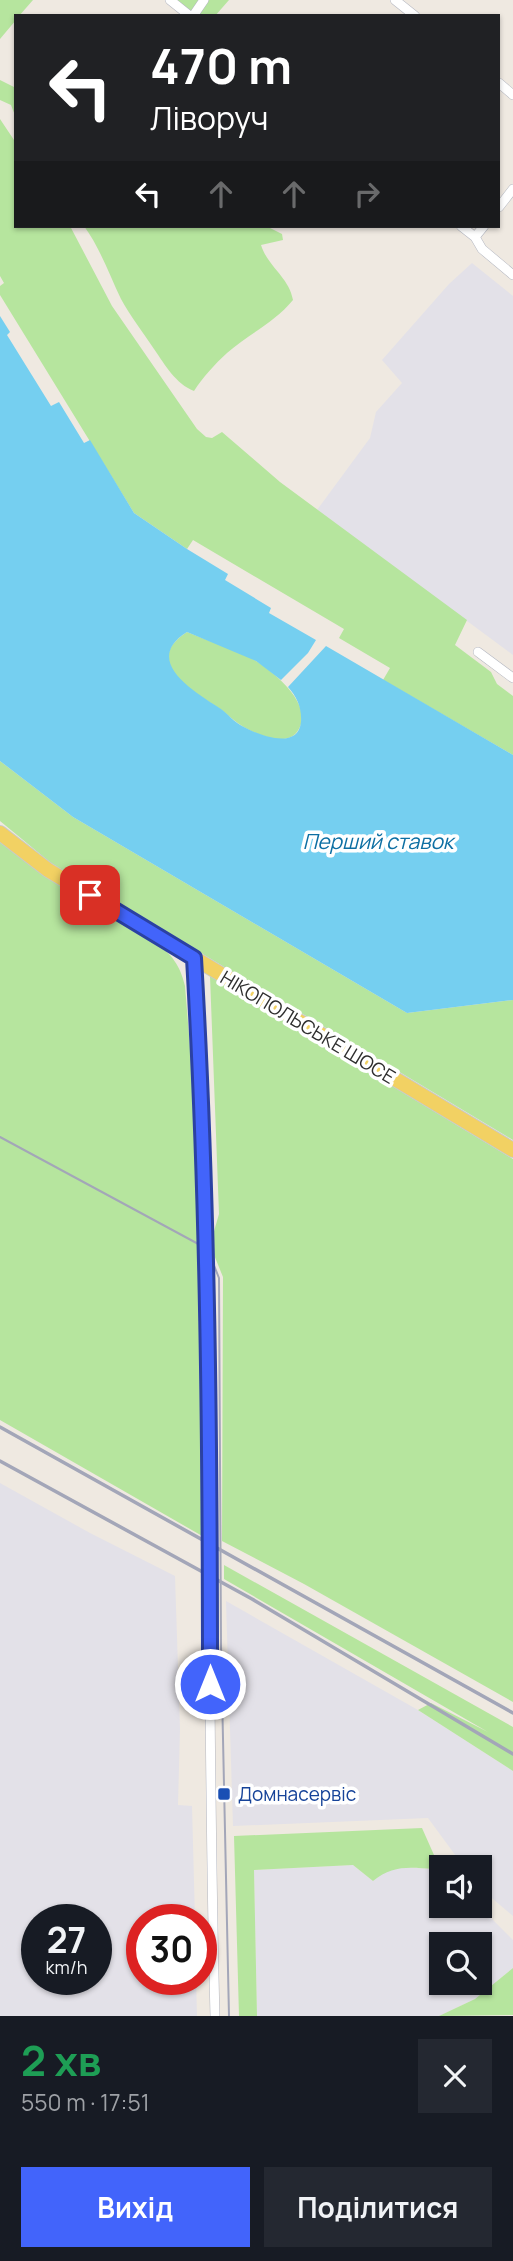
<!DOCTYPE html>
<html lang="uk">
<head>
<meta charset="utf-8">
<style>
	:root { --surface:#171b24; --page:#242831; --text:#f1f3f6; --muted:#9ea1a6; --accent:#4264fb }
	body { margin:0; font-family:Manrope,sans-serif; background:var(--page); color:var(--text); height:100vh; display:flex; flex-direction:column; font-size:26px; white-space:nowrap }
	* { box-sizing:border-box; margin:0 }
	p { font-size:23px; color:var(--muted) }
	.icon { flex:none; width:38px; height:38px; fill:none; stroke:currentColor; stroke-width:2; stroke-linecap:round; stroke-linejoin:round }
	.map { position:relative; height:2016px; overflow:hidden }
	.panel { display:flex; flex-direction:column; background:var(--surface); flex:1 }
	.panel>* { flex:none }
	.banner { position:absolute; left:14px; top:14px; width:486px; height:214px; border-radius:0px; box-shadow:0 2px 5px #0004; background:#202124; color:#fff; overflow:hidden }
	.buttons { position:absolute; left:429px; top:1855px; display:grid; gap:14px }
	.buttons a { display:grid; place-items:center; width:63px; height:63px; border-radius:0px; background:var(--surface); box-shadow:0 2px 5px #0004; font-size:35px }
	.speed { position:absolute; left:21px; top:1904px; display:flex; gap:14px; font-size:35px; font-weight:700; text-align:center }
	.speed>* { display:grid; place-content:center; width:91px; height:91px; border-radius:50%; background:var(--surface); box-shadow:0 2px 5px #0004; line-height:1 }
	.speed small { font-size:18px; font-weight:400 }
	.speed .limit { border:10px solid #d22; background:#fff; color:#111 }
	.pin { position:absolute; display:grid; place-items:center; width:60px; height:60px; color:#fff; margin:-30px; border-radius:14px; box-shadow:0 4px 10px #0006 }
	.me { position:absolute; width:77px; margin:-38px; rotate:0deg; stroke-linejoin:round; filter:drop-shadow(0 0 5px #0008) }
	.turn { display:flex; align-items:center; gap:24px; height:147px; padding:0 21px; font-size:32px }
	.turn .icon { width:91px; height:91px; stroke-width:2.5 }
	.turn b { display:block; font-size:49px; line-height:60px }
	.lanes { display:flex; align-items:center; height:66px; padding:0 21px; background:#0003; justify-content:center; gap:35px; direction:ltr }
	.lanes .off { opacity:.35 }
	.round { display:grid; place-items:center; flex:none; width:74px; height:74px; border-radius:0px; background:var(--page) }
	.head { display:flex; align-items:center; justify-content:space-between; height:119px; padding:0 21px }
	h1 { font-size:42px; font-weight:700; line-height:52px; color:#1e9e55 }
	.button { display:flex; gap:14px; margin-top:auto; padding:14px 21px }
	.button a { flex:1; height:80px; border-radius:0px; background:var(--accent); color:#fff; font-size:28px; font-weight:700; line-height:80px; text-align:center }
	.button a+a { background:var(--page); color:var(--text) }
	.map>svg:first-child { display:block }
	.industrial { fill:#e3e1e8; fill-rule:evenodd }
	.green { fill:#b6e59e }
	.water { fill:#75cff0 }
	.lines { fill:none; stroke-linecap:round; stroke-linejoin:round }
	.minor-casing { stroke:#b4b7c1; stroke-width:10 }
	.primary-casing { stroke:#c9c9c9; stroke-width:16 }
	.minor { stroke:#fff; stroke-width:9 }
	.primary { stroke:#f2d163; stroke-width:14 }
	.tram { stroke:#a3a6b8; stroke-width:2 }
	.rail { stroke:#a3a6b8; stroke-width:3.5 }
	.route-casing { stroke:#2b41a3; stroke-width:18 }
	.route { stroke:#4264fb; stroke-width:12 }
	.transit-dot { fill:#1a4fb4; stroke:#fff; stroke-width:2.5 }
	.labels { text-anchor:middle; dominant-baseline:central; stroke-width:7; stroke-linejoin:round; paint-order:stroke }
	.street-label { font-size:19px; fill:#2e2e2e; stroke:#fff }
	.transit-label { font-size:19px; fill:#164399; stroke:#fff; text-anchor:start }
	.water-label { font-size:21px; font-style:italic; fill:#0d6fa3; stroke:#fff }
</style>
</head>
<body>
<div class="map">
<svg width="513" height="2016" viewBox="0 0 513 2016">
	<rect width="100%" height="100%" fill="#efe9e1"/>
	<!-- industrial -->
	<path class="industrial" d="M472,263L513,296V655L317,510L370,438L376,412L402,383L382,360L449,284Z
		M0,1483L90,1533L175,1576L180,1729L178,1805L192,1806L195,1920H142V1979H196L197,2016H0ZM37,1920H96V1979H37Z
		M226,1601L418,1710L513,1771V1916L480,1888V1867H464L428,1818L233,1826Z
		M438,1864L441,1867V1906H479L513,1940V1968L475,1999L439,2016H257L254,1870L353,1865L373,1881L384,1871L403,1867L433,1869ZM441,1944H480V1983H441Z"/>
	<!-- green -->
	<path class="green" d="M0,0H33L19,16H16V20L0,39Z
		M170,0H229L215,16H190Z
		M0,80L16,88V118L11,105L0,100Z
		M0,119L16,143V226H70L112,306L197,429L206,437L212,438L222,432L280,482L467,620L455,645L491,672L497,684L513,696V755L383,680L390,668L339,638L344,629L193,540L187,549L134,513L0,295V286L4,283L0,276Z
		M84,226H266L282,234L283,240L261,245C268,267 289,277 293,300C275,322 249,334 227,353C215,364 203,377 194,391C176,384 165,365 154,349C143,332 130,316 121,299C109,274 100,248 84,226Z
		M187,632C210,642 235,648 256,661C275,673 316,706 297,732C285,748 252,733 239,724C233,720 228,715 223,711C205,698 179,687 170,666C164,650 175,640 187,632Z
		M0,761L73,817L407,1013L513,1000V1140L51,863L0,821Z
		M0,842L47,876L155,941C172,955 180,965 185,986L197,1132L204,1537L0,1420Z
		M210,976L513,1159V1702L304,1584L222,1541L223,1277L210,1245L219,1214Z
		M224,1565L513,1727V1771L418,1710L431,1703L488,1732L224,1579Z
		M422,1828L438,1864L433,1869C409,1867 392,1865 373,1881L353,1865L254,1870L257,2016H239L234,1836Z
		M513,1968V2015L439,2016L475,1999Z"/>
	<!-- water -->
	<path class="water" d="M0,316L10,332L7,335L51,406L59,402L84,443L90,440L134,513L187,549L228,574L225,580L271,608L269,613L316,640L308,653L281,680L256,661L187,632C141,661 195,692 221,709C228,714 234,722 242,726C258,735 298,751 301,722C302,708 297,697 288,687L326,646L513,755V1000L407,1013L73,817L0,761Z"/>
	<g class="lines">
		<!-- minor casing -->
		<g class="minor-casing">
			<path id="minor" d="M170,0L190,16
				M395,0L415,16
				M193,16L204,0
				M499,83L513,95
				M499,207L513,189
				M461,226L475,237L482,249L513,275
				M475,237L484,226
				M478,652L513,678
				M194,958C197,1017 202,1075 203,1133C211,1428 207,1722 215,2016"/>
		</g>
		<!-- primary casing -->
		<g class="primary-casing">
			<path id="primary" d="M0,833L48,870L513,1150"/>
		</g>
		<!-- minor -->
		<use href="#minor" class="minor"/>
		<!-- primary -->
		<use href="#primary" class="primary"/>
		<!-- tram -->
		<path class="tram" d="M0,1137L202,1246L213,1263L219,1278L221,1646L229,2016"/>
		<!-- rail -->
		<path class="rail" d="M0,1427L513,1713
			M0,1461L252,1599L513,1754"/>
	</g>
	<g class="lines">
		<!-- route casing -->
		<g class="route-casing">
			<path id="route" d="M90,895L194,958C208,1200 210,1442 210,1684"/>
		</g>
		<!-- route -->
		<use href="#route" class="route"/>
	</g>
	<!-- markers -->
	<rect class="transit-dot" x="217" y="1787" width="14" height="14" rx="3.5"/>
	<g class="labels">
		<!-- street labels -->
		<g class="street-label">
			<text transform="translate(308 1027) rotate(31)">НІКОПОЛЬСЬКЕ ШОСЕ</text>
		</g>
		<!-- transit labels -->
		<g class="transit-label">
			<text x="238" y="1794">Домнасервіс</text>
		</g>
		<!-- water labels -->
		<g class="water-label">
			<text x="378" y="841">Перший ставок</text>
		</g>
	</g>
</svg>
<div class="buttons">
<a><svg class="icon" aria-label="sound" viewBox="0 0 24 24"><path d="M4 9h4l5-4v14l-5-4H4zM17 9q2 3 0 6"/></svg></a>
<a><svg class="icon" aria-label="search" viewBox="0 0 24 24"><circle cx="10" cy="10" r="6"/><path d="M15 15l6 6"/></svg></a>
</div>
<div class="speed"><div>27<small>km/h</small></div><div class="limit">30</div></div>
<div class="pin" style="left:90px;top:895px;background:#d93025"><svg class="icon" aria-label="arrive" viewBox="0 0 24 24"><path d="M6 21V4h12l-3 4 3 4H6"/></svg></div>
<svg class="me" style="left:210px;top:1684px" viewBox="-20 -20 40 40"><circle r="17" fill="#4264fb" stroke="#fff" stroke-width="3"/><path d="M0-11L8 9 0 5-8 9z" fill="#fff"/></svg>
<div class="banner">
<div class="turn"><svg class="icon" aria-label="left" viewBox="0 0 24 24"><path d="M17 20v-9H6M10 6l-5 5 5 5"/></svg><div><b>470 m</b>Ліворуч</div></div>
<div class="lanes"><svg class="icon" aria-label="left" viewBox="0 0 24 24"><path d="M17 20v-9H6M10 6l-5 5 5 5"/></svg><svg class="icon off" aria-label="ahead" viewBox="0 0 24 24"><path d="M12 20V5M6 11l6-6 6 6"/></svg><svg class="icon off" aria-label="ahead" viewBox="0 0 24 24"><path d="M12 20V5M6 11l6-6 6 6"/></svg><svg class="icon off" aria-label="right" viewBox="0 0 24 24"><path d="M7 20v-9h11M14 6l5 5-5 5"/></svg></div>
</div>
</div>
<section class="panel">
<div class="head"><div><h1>2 хв</h1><p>550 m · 17:51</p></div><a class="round"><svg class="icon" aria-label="close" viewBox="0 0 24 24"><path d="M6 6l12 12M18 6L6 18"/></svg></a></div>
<div class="button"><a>Вихід</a><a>Поділитися</a></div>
</section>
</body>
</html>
